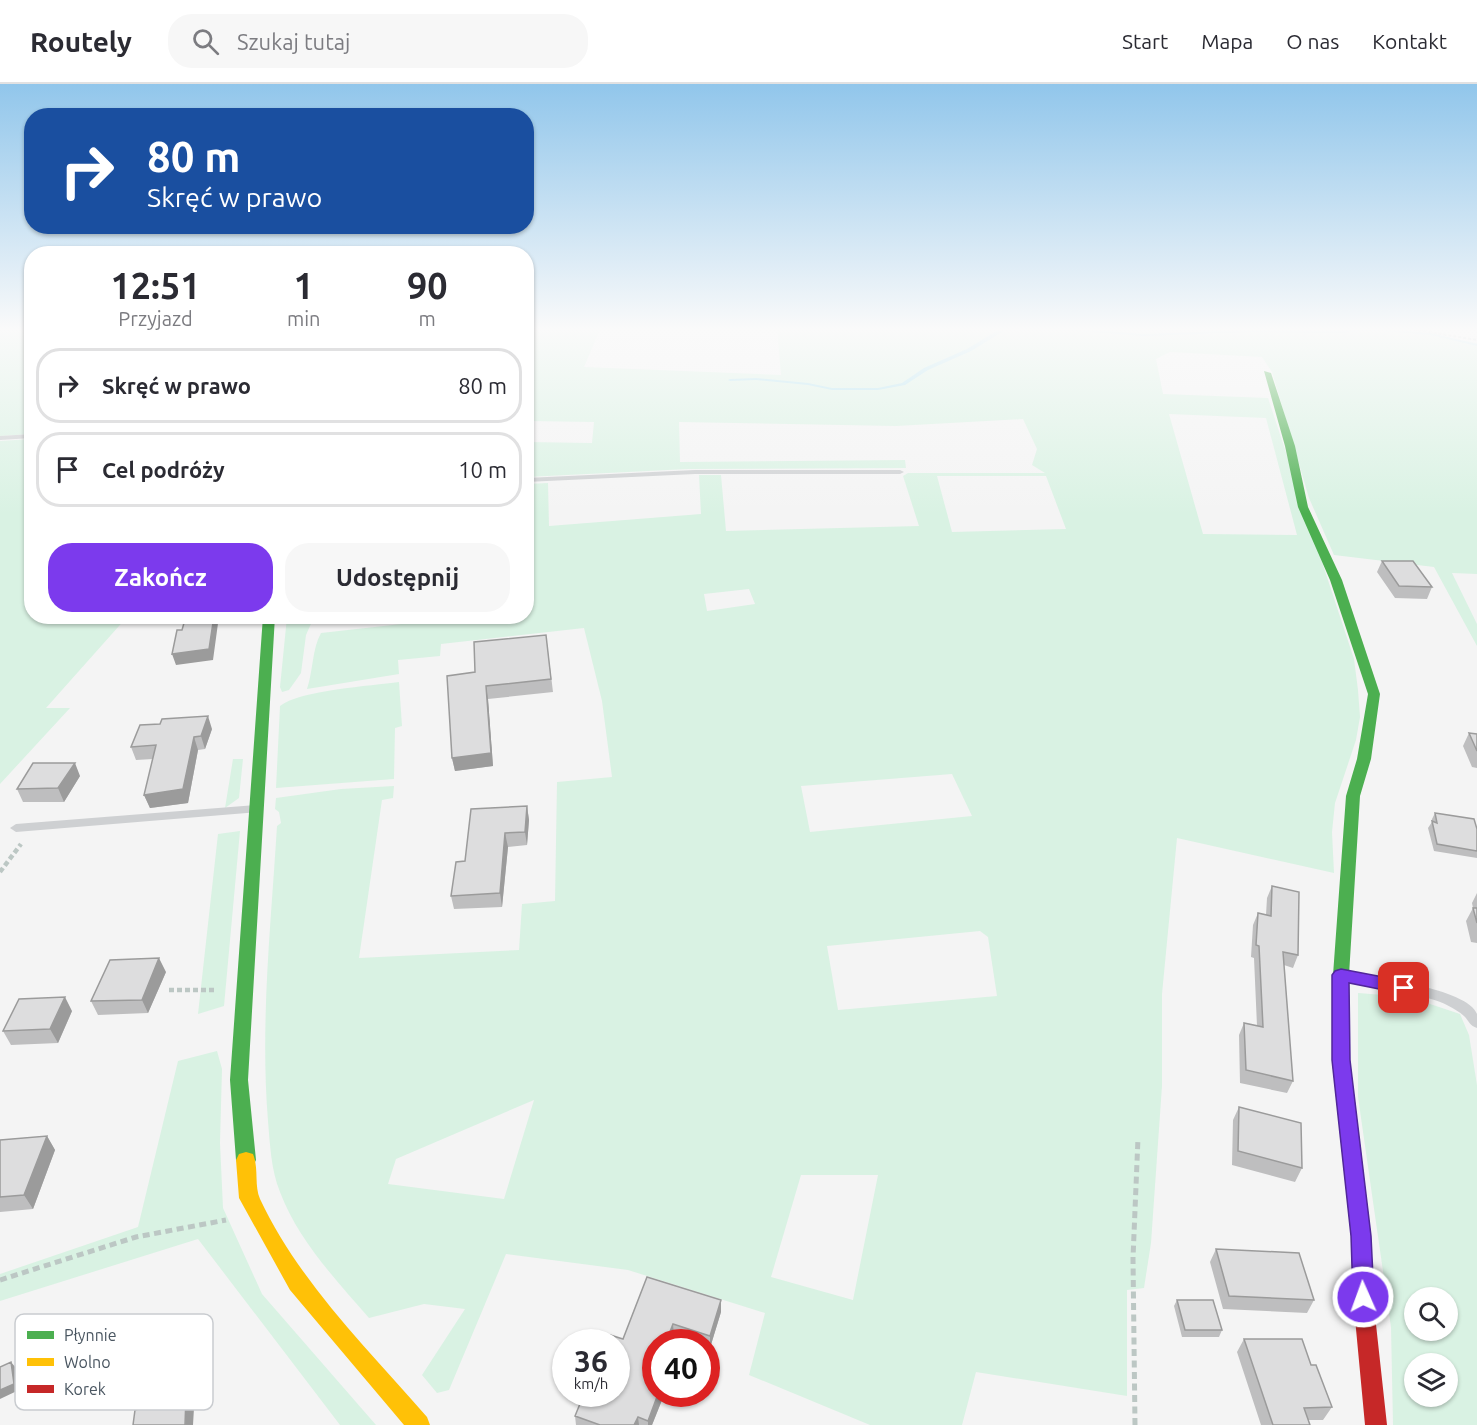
<!DOCTYPE html>
<html lang="pl">
<head>
<meta charset="utf-8">
<style>
	:root { --surface:#fff; --page:#f7f7f7; --text:#2b2b33; --muted:#7c7c81; --line:#e1e1e2; --accent:#7c3aed }
	body { margin:0; font-family:Ubuntu,sans-serif; background:var(--page); color:var(--text); height:100vh; display:flex; flex-direction:column; font-size:22px; white-space:nowrap }
	* { box-sizing:border-box; margin:0 }
	p { font-size:20px; color:var(--muted) }
	.icon { flex:none; width:33px; height:33px; fill:none; stroke:currentColor; stroke-width:2; stroke-linecap:round; stroke-linejoin:round }
	.map { position:relative; flex:1; overflow:hidden }
	.side { position:absolute; left:24px; top:162px; width:510px; height:378px; display:flex; flex-direction:column; background:var(--surface); border-radius:24px; box-shadow:0 2px 4px #0004 }
	.side>* { flex:none }
	.hud { position:absolute; left:24px; top:24px; width:510px; height:126px; border-radius:24px; box-shadow:0 2px 4px #0004; background:#1a4fa0; color:#fff; overflow:hidden }
	.controls { position:absolute; left:1404px; top:1203px; display:grid; gap:12px }
	.controls a { display:grid; place-items:center; width:54px; height:54px; border-radius:50%; background:var(--surface); box-shadow:0 2px 4px #0004; font-size:30px }
	.speed { position:absolute; left:552px; top:1245px; display:flex; gap:12px; font-size:30px; font-weight:700; text-align:center }
	.speed>* { display:grid; place-content:center; width:78px; height:78px; border-radius:50%; background:var(--surface); box-shadow:0 2px 4px #0004; line-height:1 }
	.speed small { font-size:15px; font-weight:400 }
	.speed .limit { border:9px solid #d22; background:#fff; color:#111 }
	.pin { position:absolute; display:grid; place-items:center; width:51px; height:51px; color:#fff; margin:-26px; border-radius:12px; box-shadow:0 3px 9px #0006 }
	.me { position:absolute; width:66px; margin:-33px; rotate:358deg; stroke-linejoin:round; filter:drop-shadow(0 0 4px #0008) }
	.turn { display:flex; align-items:center; gap:21px; height:126px; padding:0 24px; font-size:27px }
	.turn .icon { width:78px; height:78px; stroke-width:2.5 }
	.turn b { display:block; font-size:42px; line-height:51px }
	.eta { display:flex; justify-content:space-evenly; align-items:center; height:102px; text-align:center }
	.eta b { font-size:36px; font-weight:700; line-height:42px }
	.primary-button { display:flex; gap:12px; margin-top:auto; padding:12px 24px }
	.primary-button a { flex:1; height:69px; border-radius:24px; background:var(--accent); color:#fff; font-size:24px; font-weight:700; line-height:69px; text-align:center }
	.primary-button a+a { background:var(--page); color:var(--text) }
	ul { padding:0; list-style:none }
	li { display:flex; align-items:center; gap:18px; height:75px; margin:0 12px 9px; padding:0 12px; border:3px solid var(--line); border-radius:24px }
	li div { flex:1 }
	li b { display:block; font-size:22px }
	li em { font-style:normal }
	header { display:flex; align-items:center; gap:36px; box-sizing:border-box; height:84px; padding:0 30px; background:var(--surface); border-bottom:2px solid var(--line) }
	header strong { font-size:28px }
	nav { display:flex; gap:33px; margin-inline-start:auto; font-size:21px }
	.search { width:420px; height:54px; background:var(--page); display:flex; align-items:center; gap:15px; box-sizing:border-box; padding:0 21px; border-radius:24px; color:var(--muted); font-size:22px }
	.map>svg:first-child { display:block }
	.green { fill:#d9f2e3; fill-rule:evenodd }
	.lines { fill:none; stroke-linecap:round; stroke-linejoin:round }
	.stream { fill:#aee2f0; fill-rule:evenodd }
	.path-far2 { stroke:#bcc7c4; stroke-width:2; stroke-dasharray:3 2; stroke-linecap:butt }
	.path-far1 { stroke:#bcc7c4; stroke-width:4.5; stroke-dasharray:5 3; stroke-linecap:butt }
	.path { stroke:#bcc7c4; stroke-width:5; stroke-dasharray:7 4.5; stroke-linecap:butt }
	.lane { fill:#ced0d2; fill-rule:evenodd }
	.fast { fill:#4caf50; fill-rule:evenodd }
	.slow { fill:#ffc107; fill-rule:evenodd }
	.jam { fill:#c62828; fill-rule:evenodd }
	.wall { fill:#bebebf }
	.shaded-wall { fill:#9b9b9b }
	.building { fill:#ddddde; stroke:#9b9b9b; stroke-width:1.5 }
	.route { fill:#7c3aed; stroke:#51269a; stroke-width:1.5 }
	.key { fill:#fff; stroke:#c9ccd0; stroke-width:1.5 }
	.key-label { font-size:16px; fill:#4a5661 }
</style>
</head>
<body>
<header>
<strong>Routely</strong>
<div class="search"><svg class="icon" aria-label="search" viewBox="0 0 24 24"><circle cx="10" cy="10" r="6"/><path d="M15 15l6 6"/></svg>Szukaj tutaj</div>
<nav><a>Start</a><a>Mapa</a><a>O nas</a><a>Kontakt</a></nav>
</header>
<div class="map">
<svg width="1477" height="1341" viewBox="0 0 1477 1341">
	<rect width="100%" height="100%" fill="#f4f4f4"/>
	<!-- green -->
	<path class="green" d="M0,243H31V350L0,352Z
		M527,243H601L584,283L781,291L777,243H1390L1477,259V490L1452,489L1477,540V562L1434,483L1334,471L1309,414L1272,288L1262,273L1170,268L1156,275L1163,310L1268,314L1354,575L1358,606L1360,633L1356,656L1335,719L1332,748L1334,789L1177,754L1162,910V1002L1151,1159L1144,1204L1127,1206V1312L976,1288L962,1341H870L749,1291L765,1229L628,1186L506,1170L449,1306L437,1309L422,1291L465,1225L424,1220L369,1234C336,1196 298,1156 280,1108C271,1086 270,1060 268,1037C260,939 271,840 277,742L281,739L279,728L275,725L276,714L341,705L394,702L393,714L382,716L359,874L519,866L522,820L555,817L557,698L612,693L602,617L584,544L441,560L440,572L398,576L399,590L307,605C313,588 312,565 321,549L464,533L526,532L527,400L548,399L549,442L701,430L699,391H721L726,447L919,442L903,392L908,389H1045L1032,381L1037,365L1023,335L896,342L679,338L680,378L905,376L906,384L688,385L527,393V358L592,359L594,338L527,337ZM1169,330L1266,334L1297,451L1203,450ZM937,392H1046L1066,445L952,448ZM749,505L755,520L707,527L704,510ZM952,690L972,732L810,748L801,702ZM980,847L988,853L997,912L838,926L827,862ZM534,1016L504,1115L388,1100L396,1075ZM801,1091H878L853,1216L771,1193Z
		M31,355L32,532L127,533L46,624H70L0,700V357Z
		M287,533H314L306,551L301,589L289,606L282,608L280,603Z
		M399,598L402,642L395,644L394,695L276,704L280,622C300,606 371,602 399,598Z
		M233,675H243L239,714L225,724Z
		M240,747L224,922L198,930L218,750Z
		M1358,909L1409,913L1460,930L1469,951L1477,1001V1341H1393L1391,1243L1358,1013ZM1414,1214H1448V1246H1414ZM1414,1280H1448V1312H1414Z
		M217,967L222,985L220,1059L223,1124L262,1210L376,1341H340L198,1155L0,1217V1190L138,1143L178,977Z"/>
	<g class="lines">
		<!-- stream -->
		<path class="stream" d="M1010,243H1016L1002,248L971,267L928,286L905,301L878,306H832L808,301L756,296L730,297L728,296L730,295L756,294L808,299L832,304H878L902,299L924,284L967,265L998,246Z
			M1036,243H1051L1144,250L1253,246L1342,247L1379,243V244L1382,245L1431,249L1477,260V262L1431,251L1382,247L1375,245L1342,249L1253,248L1144,252L1038,244Z"/>
		<!-- path-far2 -->
		<path class="path-far2" d="M1399,243L1477,256"/>
		<!-- path-far1 -->
		<path class="path-far1" d="M0,788L21,760
			M169,906H216"/>
		<!-- path -->
		<path class="path" d="M0,1196L136,1153L226,1136
			M1135,1341L1133,1174L1138,1054"/>
		<!-- lane -->
		<path class="lane" d="M32,350V354L0,356V352Z
			M695,386H900L904,388L900,390H695L526,398V394Z
			M256,721L262,725L260,728L16,748L10,744L16,740Z
			M1344,887C1368,891 1469,905 1477,930C1477,934 1477,940 1477,944C1470,942 1469,937 1464,932C1455,924 1442,918 1431,915C1401,905 1369,905 1339,895L1338,892L1339,889Z"/>
		<!-- fast -->
		<path class="fast" d="M1264,287L1271,289L1295,362L1308,423L1342,496L1380,610L1371,675L1360,712L1349,891L1350,957L1347,962L1341,964L1335,962L1332,957L1333,891L1346,712L1357,675L1368,610L1330,496L1298,423L1285,362Z
			M263,532H275L248,996L256,1076L253,1082L246,1084L239,1082L236,1076L230,996Z"/>
		<!-- slow -->
		<path class="slow" d="M246,1068L253,1070C259,1084 254,1101 260,1115C299,1198 367,1264 427,1333L430,1341H404L290,1206L239,1114L236,1076L239,1070Z"/>
		<!-- jam -->
		<path class="jam" d="M1341,950L1347,952L1350,957V976L1371,1152L1373,1213L1387,1341H1365L1353,1213L1351,1152L1332,976V957L1335,952Z"/>
	</g>
	<!-- wall -->
	<path class="wall" d="M1382,477L1432,503L1427,515L1395,514L1377,488Z
		M546,551L553,608L488,615L493,682L455,687L452,674L475,588Z
		M212,645L205,665L198,666L188,719L150,724L144,711L153,675L136,676L131,663Z
		M1469,649L1477,650V684L1472,683L1463,662Z
		M80,692L64,718H23L17,705Z
		M527,722L529,736L527,761L508,763L502,823L454,825L451,812L465,777Z
		M1435,729L1477,745V774L1434,767L1428,744L1432,738V735Z
		M1272,802L1298,871L1293,884L1284,881L1293,997L1287,1009L1240,999L1239,951L1244,939L1257,942L1254,874L1251,873L1253,841L1258,829L1266,831L1267,814Z
		M1477,809V859L1471,858L1466,837L1473,824L1472,819Z
		M166,888L148,929L98,931L91,917Z
		M72,927L58,959L11,961L3,947Z
		M1239,1023L1302,1084L1295,1098L1232,1081L1233,1036Z
		M47,1052L55,1066L33,1125L0,1128V1056Z
		M1216,1165L1314,1216L1307,1229L1223,1225L1210,1178Z
		M647,1193L721,1228L710,1264L706,1263V1258H691L674,1253L672,1258H656V1310H661L662,1316L652,1341H576L575,1332L623,1255Z
		M1177,1216L1222,1246L1219,1253H1182L1174,1222Z
		M1244,1255L1311,1281L1332,1323L1323,1336H1308L1310,1341H1261L1237,1268Z"/>
	<!-- shaded-wall -->
	<path class="shaded-wall" d="M214,532H219L213,576L176,581L172,570Z
		M486,602L488,615L493,682L455,687L452,674Z
		M208,632L212,645L205,665L201,652Z
		M194,653L198,666L188,719L150,724L144,711Z
		M75,679L80,692L64,718L58,704Z
		M527,722L529,736L527,761L525,748Z
		M505,749L508,763L502,823L500,809Z
		M159,874L166,888L148,929L142,916Z
		M65,913L72,927L58,959L50,945Z
		M47,1052L55,1066L33,1125L24,1111Z
		M721,1216V1228L710,1264V1252Z
		M673,1240L674,1253L672,1258H666Z
		M11,1278L16,1284L19,1306L0,1315V1306Z
		M656,1288V1303L651,1300Z
		M658,1310H661L662,1316L652,1341H648V1337Z
		M186,1312L194,1324L193,1341H185Z
		M638,1333L639,1341H634Z"/>
	<!-- building -->
	<path class="building" d="M1382,477H1413L1432,503L1399,502Z
		M186,532H214L209,565L172,570L177,546H182Z
		M546,551L551,595L486,602L491,669L452,674L447,592L475,588L474,558Z
		M208,632L201,652L194,653L183,705L144,711L156,661L131,663L140,641L160,640L162,635Z
		M1469,649L1477,650V667Z
		M33,679H75L58,704L17,705Z
		M527,722L525,748L505,749L500,809L451,812L456,778L465,777L471,725Z
		M1435,729L1474,735L1477,745V767L1437,760L1432,737L1437,739Z
		M1272,802L1299,808L1298,871L1283,868L1293,997L1246,986L1244,939L1263,943L1259,862L1256,861L1258,829L1271,832Z
		M1473,824H1477V839Z
		M159,874L142,916L91,917L110,876Z
		M65,913L50,945L3,947L19,915Z
		M1239,1023L1301,1039L1302,1084L1238,1067Z
		M47,1052L24,1111L0,1113V1056Z
		M1216,1165L1299,1169L1314,1216L1229,1212Z
		M647,1193L721,1216L710,1252L673,1240L666,1258H656V1288L651,1300L656,1302V1310H658L648,1337L638,1333L634,1341H600L575,1332L584,1310H616V1258H606L610,1251L623,1255Z
		M1177,1216H1213L1222,1246H1185Z
		M1244,1255H1302L1311,1281H1316L1332,1323L1304,1324L1310,1341H1273Z
		M11,1278L14,1300L0,1306V1283Z
		M186,1312L185,1341H133L135,1326Z"/>
	<!-- sky -->
	<linearGradient id="sky" x2="0" y2="1"><stop stop-color="#91c6eb"/><stop offset="0.57" stop-color="#fafafa"/><stop offset="1" stop-color="#fafafa" stop-opacity="0"/></linearGradient>
	<rect width="1477" height="430" fill="url(#sky)"/>
	<!-- route -->
	<path class="route" d="M1341,885L1404,897L1410,899L1412,904L1410,908L1404,910L1349,899L1350,976L1371,1152L1374,1213L1371,1220L1363,1223L1356,1220L1353,1213L1351,1152L1332,976V891L1335,887Z"/>
	<!-- legend -->
	<rect x="15" y="1230" width="198" height="96" rx="9" class="key"/>
	<rect x="27" y="1247" width="27" height="8" fill="#4caf50"/>
	<rect x="27" y="1274" width="27" height="8" fill="#ffc107"/>
	<rect x="27" y="1301" width="27" height="8" fill="#c62828"/>
	<g class="key-label">
		<text x="64" y="1257">Płynnie</text>
		<text x="64" y="1284">Wolno</text>
		<text x="64" y="1311">Korek</text>
	</g>
</svg>
<div class="controls">
<a><svg class="icon" aria-label="search" viewBox="0 0 24 24"><circle cx="10" cy="10" r="6"/><path d="M15 15l6 6"/></svg></a>
<a><svg class="icon" aria-label="layers" viewBox="0 0 24 24"><path d="M12 4l9 5-9 5-9-5zM3 14l9 5 9-5"/></svg></a>
</div>
<div class="speed"><div>36<small>km/h</small></div><div class="limit">40</div></div>
<div class="pin" style="left:1404px;top:904px;background:#d93025"><svg class="icon" aria-label="arrive" viewBox="0 0 24 24"><path d="M6 21V4h12l-3 4 3 4H6"/></svg></div>
<svg class="me" style="left:1363px;top:1213px" viewBox="-20 -20 40 40"><circle r="17" fill="#7c3aed" stroke="#fff" stroke-width="3"/><path d="M0-11L8 9 0 5-8 9z" fill="#fff"/></svg>
<div class="hud">
<div class="turn"><svg class="icon" aria-label="right" viewBox="0 0 24 24"><path d="M7 20v-9h11M14 6l5 5-5 5"/></svg><div><b>80 m</b>Skręć w prawo</div></div>
</div>
<section class="side">
<div class="eta">
<div><b>12:51</b><p>Przyjazd</p></div>
<div><b>1</b><p>min</p></div>
<div><b>90</b><p>m</p></div>
</div>
<ul>
<li><svg class="icon" aria-label="right" viewBox="0 0 24 24"><path d="M7 20v-9h11M14 6l5 5-5 5"/></svg><div><b>Skręć w prawo</b></div><em>80 m</em></li>
<li><svg class="icon" aria-label="arrive" viewBox="0 0 24 24"><path d="M6 21V4h12l-3 4 3 4H6"/></svg><div><b>Cel podróży</b></div><em>10 m</em></li>
</ul>
<div class="primary-button"><a>Zakończ</a><a>Udostępnij</a></div>
</section>
</div>
</body>
</html>
